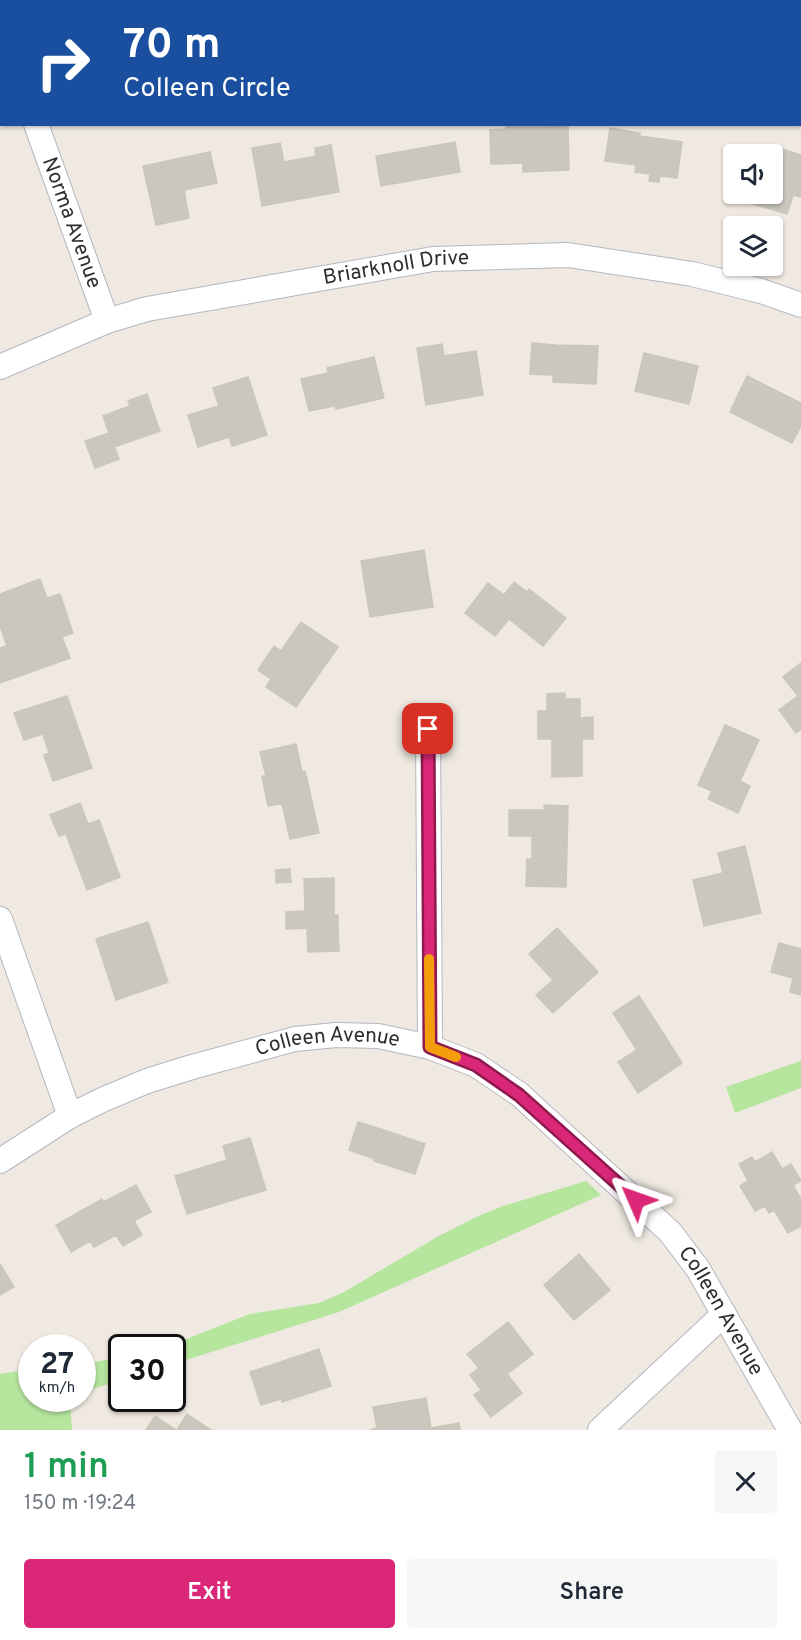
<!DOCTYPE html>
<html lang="en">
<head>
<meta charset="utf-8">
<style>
	:root { --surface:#fff; --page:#f6f6f7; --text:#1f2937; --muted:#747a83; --accent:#db2777 }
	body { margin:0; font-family:Overpass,sans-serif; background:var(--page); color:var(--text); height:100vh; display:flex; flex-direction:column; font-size:22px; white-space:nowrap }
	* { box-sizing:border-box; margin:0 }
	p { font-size:20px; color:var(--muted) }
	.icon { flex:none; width:33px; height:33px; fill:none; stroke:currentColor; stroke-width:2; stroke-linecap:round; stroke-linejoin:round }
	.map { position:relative; height:1430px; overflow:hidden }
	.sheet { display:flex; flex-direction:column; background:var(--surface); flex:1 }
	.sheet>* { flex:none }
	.top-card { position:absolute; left:0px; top:0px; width:801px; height:126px; box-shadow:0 2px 4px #0004; background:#1a4fa0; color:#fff; overflow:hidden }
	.tools { position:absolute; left:723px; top:144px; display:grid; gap:12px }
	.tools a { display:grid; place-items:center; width:60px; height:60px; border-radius:6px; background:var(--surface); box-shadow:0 2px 4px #0004; font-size:30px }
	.speed { position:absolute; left:18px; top:1334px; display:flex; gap:12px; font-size:30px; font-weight:700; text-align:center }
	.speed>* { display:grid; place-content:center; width:78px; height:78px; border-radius:50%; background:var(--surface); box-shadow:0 2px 4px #0004; line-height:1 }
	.speed small { font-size:15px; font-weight:400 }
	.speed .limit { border:3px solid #111; border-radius:9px; background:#fff; color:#111 }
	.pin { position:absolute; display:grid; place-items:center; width:51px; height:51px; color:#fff; margin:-26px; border-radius:12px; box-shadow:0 3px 9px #0006 }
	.me { position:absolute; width:66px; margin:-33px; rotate:313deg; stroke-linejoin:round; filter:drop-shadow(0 0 4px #0008) }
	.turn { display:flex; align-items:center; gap:21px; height:126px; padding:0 24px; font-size:27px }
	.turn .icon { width:78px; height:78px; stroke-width:2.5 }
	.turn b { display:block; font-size:42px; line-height:51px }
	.round { display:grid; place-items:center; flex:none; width:63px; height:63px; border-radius:6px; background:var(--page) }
	.headline { display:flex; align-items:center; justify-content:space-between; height:102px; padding:0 24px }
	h1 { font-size:36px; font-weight:600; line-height:45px; color:#1e9e55 }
	.button { display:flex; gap:12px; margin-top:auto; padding:12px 24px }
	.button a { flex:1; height:69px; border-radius:6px; background:var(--accent); color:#fff; font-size:24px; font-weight:600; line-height:69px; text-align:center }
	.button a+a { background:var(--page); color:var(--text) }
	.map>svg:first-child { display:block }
	.green { fill:#b6e59e }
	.building { fill:#cbc7bf; stroke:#cbc5ba; stroke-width:1.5 }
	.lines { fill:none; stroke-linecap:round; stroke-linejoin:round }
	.street-casing { stroke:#b4b7c1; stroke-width:26 }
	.street { stroke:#fff; stroke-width:24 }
	.route-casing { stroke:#8e194d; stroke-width:15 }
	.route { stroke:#db2777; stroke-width:10 }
	.slow { stroke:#f59e0b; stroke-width:10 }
	.labels { text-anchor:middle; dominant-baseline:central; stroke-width:6; stroke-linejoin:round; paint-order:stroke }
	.street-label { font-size:21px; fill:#2e2e2e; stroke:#fff }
</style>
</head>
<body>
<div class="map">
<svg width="801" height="1430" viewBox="0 0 801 1430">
	<rect width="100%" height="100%" fill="#efe9e1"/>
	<!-- green -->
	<path class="green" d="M424,0H801V106L800,2L423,1Z
		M801,1061V1088L735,1113L726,1087Z
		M586,1181L601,1195L339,1312L173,1364L172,1347H166L250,1314L319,1303L344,1292L437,1237L476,1217L503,1206Z
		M121,1357V1380L83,1392V1368L95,1362Z
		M31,1369L32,1398H70L72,1430H0V1374Z"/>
	<!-- building -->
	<path class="building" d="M105,0H149L150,2H101Z
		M186,0H265L185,2Z
		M299,0H371L368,2Z
		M506,124H540V127L568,126L569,170L523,172V163L491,164L490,130L506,129Z
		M610,128L640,133L636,165L605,161Z
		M640,136L682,142L677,178L660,176L659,182L649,181L650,174L635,172Z
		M455,142L460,172L381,186L376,156Z
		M280,143L284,162L316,156L315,148L331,145L339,192L262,206L252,148Z
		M779,148L801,155V197L793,195L787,214L750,203L753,194H772V170Z
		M210,152L217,183L184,190L189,218L156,225L143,166Z
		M532,343L555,345L553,375L530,374Z
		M442,344L444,356L476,351L483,395L426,405L417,348Z
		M555,345L598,346L596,384L553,382Z
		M644,353L698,366L689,404L635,391Z
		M374,357L384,398L336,409L327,368Z
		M328,373L335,406L309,411L301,379Z
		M747,376L801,403V426L792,443L730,412Z
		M248,377L267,435L232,446L213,388Z
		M147,394L160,431L114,447L103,416L130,406L128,401Z
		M219,406L229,437L198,447L188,415Z
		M109,433L119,459L95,468L85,441Z
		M424,550L433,607L370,617L361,561Z
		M40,579L47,598L60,594L73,633L62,637L70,658L0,683V648L7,646L0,626V594Z
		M514,582L527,592L529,589L566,618L543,646L509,619L495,636L465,613L488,583L504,595Z
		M301,622L338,647L296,707L266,687L271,679L258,670L274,646L281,651Z
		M801,663V729L796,733L779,710L798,696L783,677Z
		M565,693V699H580V718L593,717V739H582V748H552V739H538V711H547V694Z
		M67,696L92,768L53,781L44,755L49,753L43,734L24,740L14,713Z
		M725,725L759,740L740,781L750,786L738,813L708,799L712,791L698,785Z
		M296,744L302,772L305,771L311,797L268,806L262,776H266L260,752Z
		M552,748H582V776L552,777Z
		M311,797L319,833L290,839L282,803Z
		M80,803L88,824L99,820L120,877L87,890L66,834L59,836L50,815Z
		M544,805L568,806L566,887L526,886L527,859H532V836H509V810H545Z
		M745,846L761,913L704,926L693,880L723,873L718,853Z
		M290,869L291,882L276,883V870Z
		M334,878V915H338V927L286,929V912L305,911L304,879Z
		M148,922L168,982L116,1000L96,939Z
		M338,927L339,951L308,952L307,928Z
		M557,928L598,972L553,1013L536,995L553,980L529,954Z
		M779,943L801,949V995L790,992L793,978L771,972Z
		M639,996L663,1033L637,1050L613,1013Z
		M663,1033L682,1063L638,1093L618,1062Z
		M358,1122L384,1130L375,1159L349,1150Z
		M384,1130L425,1144L415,1174L374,1161Z
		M250,1138L266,1190L187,1214L175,1176L227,1160L223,1146Z
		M772,1152L782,1169L791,1164L801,1181L793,1185L801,1199V1226L788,1233L774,1210L769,1213L765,1206L755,1211L740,1186L748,1181L739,1164L752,1157L755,1162Z
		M136,1185L151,1212L134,1221L142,1235L123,1246L116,1235L94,1247L90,1241L71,1252L56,1225L102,1199L104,1202Z
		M579,1254L610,1290L574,1320L544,1285Z
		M0,1264L14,1287L0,1295Z
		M508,1322L533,1354L507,1374L522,1393L491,1417L474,1395L481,1390L470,1375L479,1368L467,1354Z
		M319,1349L331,1386L282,1402L281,1399L261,1405L250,1372Z
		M426,1398L431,1428L459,1423L460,1430H370L377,1428L373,1407Z
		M187,1414L211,1430H177Z
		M155,1416L176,1430H146Z"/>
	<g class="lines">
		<!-- street casing -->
		<g class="street-casing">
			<g id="street">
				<path d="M0,23L2,28"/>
				<path id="s1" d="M36,124L107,321"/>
				<path id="s2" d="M0,367L107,321L147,309L433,259L568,255L692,274L761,291L801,305"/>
				<path d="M428,729L430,1047"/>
				<path d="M0,919L70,1116"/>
				<path id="s3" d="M0,1161L70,1116L102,1100L147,1081L192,1067L295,1039L336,1035L378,1036L430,1047L476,1065L519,1094L670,1232L698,1269L790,1430"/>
				<path d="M600,1430L724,1314"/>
			</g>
		</g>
		<!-- street -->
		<use href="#street" class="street"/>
	</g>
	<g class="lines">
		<!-- route casing -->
		<g class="route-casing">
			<path id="route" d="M428,729L430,1047L476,1065L519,1095L636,1200"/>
		</g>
		<!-- route -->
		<use href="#route" class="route"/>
		<!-- slow -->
		<path class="slow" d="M429,959L430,1047L456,1057"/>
	</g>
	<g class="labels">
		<!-- street labels -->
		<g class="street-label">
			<text stroke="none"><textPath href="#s1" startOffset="105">Norma Avenue</textPath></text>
			<text stroke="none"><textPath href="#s2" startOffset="411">Briarknoll Drive</textPath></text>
			<text stroke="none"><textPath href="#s3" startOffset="354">Colleen Avenue</textPath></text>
			<text stroke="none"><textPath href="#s3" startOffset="858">Colleen Avenue</textPath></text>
		</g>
	</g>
</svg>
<div class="tools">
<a><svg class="icon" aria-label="sound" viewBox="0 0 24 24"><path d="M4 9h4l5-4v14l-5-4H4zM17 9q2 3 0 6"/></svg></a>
<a><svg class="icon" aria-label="layers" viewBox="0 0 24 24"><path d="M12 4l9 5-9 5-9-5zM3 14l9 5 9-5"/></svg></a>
</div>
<div class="speed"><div>27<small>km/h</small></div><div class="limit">30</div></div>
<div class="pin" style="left:428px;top:729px;background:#d93025"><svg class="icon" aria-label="arrive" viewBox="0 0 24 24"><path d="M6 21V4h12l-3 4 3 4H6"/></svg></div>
<svg class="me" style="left:636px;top:1200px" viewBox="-20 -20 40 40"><path d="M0-17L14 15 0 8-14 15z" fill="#db2777" stroke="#fff" stroke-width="4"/></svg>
<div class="top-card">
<div class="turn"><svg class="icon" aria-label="right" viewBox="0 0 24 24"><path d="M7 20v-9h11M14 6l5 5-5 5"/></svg><div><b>70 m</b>Colleen Circle</div></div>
</div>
</div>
<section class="sheet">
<div class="headline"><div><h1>1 min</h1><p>150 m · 19:24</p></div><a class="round"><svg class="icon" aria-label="close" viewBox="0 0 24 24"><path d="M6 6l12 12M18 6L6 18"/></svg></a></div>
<div class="button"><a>Exit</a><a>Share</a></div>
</section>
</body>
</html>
